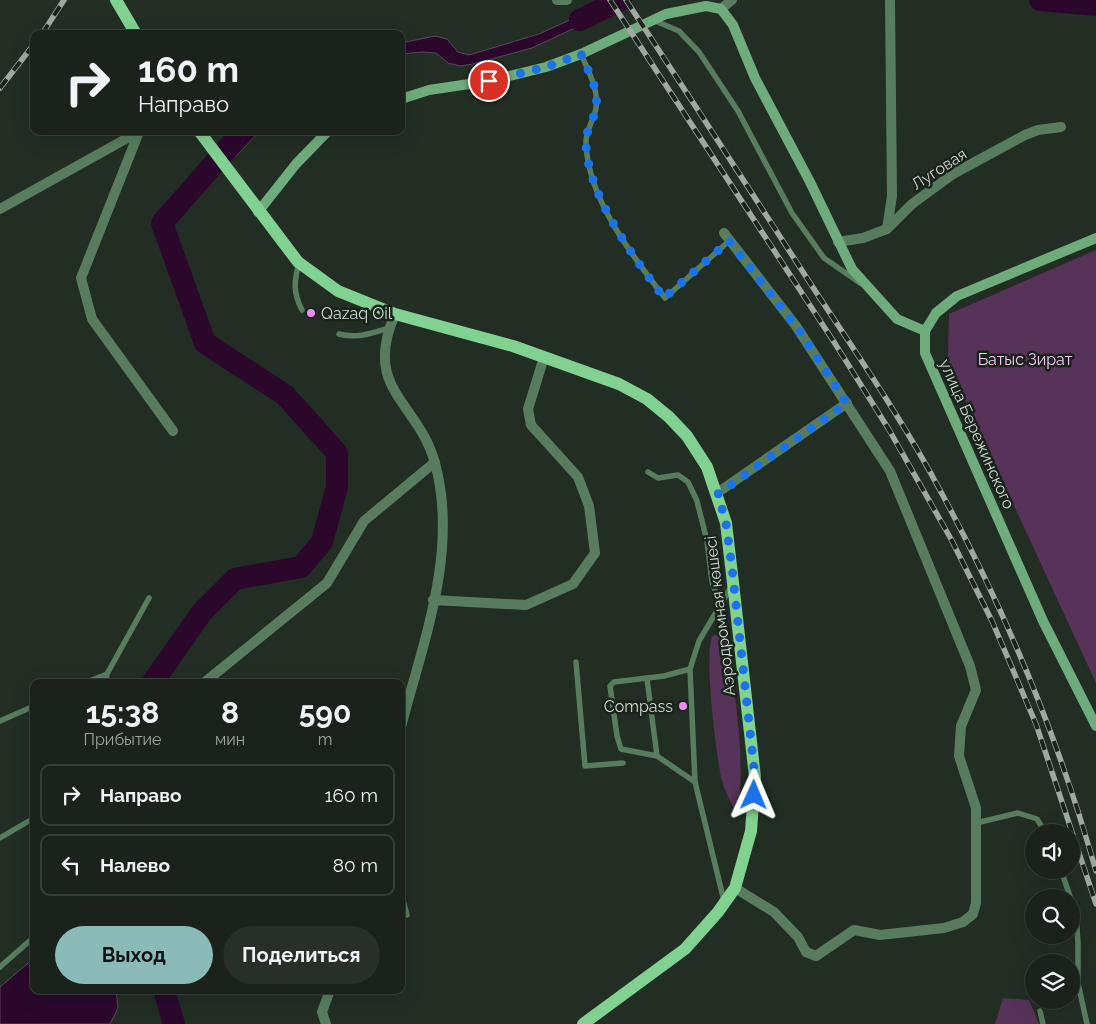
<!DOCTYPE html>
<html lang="ru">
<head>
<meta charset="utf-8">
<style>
	:root { --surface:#1a221b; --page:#272f28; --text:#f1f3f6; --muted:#9fa4a3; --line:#383f3a; --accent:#8bbbb9 }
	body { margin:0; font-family:Raleway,sans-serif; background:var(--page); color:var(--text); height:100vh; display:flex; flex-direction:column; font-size:19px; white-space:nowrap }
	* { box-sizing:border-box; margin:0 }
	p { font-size:16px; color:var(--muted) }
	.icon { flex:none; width:28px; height:28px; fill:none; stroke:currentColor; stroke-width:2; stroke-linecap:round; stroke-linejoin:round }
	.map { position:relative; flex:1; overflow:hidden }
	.details { position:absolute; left:30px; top:679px; width:375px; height:315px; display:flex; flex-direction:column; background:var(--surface); border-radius:10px; box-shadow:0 5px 20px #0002,0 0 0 1px var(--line) }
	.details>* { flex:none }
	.banner { position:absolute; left:30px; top:30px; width:375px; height:105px; border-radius:10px; box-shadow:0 5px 20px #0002,0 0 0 1px var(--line); background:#1a221b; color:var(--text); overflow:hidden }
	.tools { position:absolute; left:1025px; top:824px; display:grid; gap:10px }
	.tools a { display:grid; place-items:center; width:55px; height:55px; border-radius:50%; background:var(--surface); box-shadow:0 5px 20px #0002,0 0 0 1px var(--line); font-size:25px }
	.pin { position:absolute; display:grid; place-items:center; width:42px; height:42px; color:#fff; margin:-21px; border:2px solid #fff; border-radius:50%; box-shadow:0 1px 5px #0007 }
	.me { position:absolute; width:55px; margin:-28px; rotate:1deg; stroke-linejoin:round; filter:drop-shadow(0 0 4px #0008) }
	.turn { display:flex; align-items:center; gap:18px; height:105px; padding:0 25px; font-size:22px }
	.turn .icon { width:65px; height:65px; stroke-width:2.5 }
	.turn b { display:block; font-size:35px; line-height:42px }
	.eta { display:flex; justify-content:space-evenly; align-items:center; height:85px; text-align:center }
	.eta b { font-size:30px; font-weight:700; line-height:35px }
	.primary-button { display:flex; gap:10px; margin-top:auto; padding:10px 25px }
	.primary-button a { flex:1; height:58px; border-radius:30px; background:var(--accent); color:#111; font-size:20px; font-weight:700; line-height:58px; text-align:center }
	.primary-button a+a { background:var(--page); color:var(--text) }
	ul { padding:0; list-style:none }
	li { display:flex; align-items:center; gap:15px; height:62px; margin:0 10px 8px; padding:0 15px; border:2px solid var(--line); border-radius:10px }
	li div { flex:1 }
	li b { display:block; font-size:19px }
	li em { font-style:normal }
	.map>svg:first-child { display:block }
	.green { fill:#583359 }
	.water { fill:#2b072c; stroke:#5d465e }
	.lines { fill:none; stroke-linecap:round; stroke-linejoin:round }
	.river { stroke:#2b072c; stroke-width:22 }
	.service { stroke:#577d5e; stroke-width:5.5 }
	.minor { stroke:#577d5e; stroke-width:10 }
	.secondary { stroke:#6fac7b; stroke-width:10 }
	.primary { stroke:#81d191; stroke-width:12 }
	.rail-casing { stroke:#9fa8a1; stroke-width:5.5 }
	.rail { stroke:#18231a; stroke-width:4; stroke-dasharray:11; stroke-linecap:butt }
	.route { stroke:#1a73e8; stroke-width:9; stroke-dasharray:0 16.2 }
	.poi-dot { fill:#f18af4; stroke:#18231a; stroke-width:2 }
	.labels { text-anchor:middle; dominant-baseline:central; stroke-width:5; stroke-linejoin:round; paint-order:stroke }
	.street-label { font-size:16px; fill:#d2d9d3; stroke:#18231a }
	.poi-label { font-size:16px; fill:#d2d9d3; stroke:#18231a; text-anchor:start }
	.park-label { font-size:16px; fill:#f9c6f9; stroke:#18231a }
</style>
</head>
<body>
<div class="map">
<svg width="1096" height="1024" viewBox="0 0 1096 1024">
	<rect width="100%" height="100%" fill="#222d24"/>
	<!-- green -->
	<path class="green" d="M1096,250V683L948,363L949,314Z
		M727,632C734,692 746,756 738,816C732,804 724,791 721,777C716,751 704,658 712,636Z
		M1003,998L1029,1000L1039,1024H995Z"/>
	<!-- water -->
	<path class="water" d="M1096,1V12L1061,3Z
		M607,3L611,11L532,48L473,64L460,66L448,63L436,53L422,52L401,54V43L435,36L447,39L458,52L469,55L539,34Z
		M235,131H260L236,156L223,144Z
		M34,958V990H116L118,1008L110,1024H0V987Z"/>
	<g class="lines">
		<!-- river -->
		<path class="river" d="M1040,0L1096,5
			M580,20L621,0
			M153,682L202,612L235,579L301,567L322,542L337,487V453L285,395L205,343L162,223L243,131
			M164,990L174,1024"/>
		<!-- service -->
		<path class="service" d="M653,20L679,31L699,52L738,111L792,213L824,258L860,283
			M581,54C588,71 599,89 596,108C594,120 585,131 586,144C588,199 633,257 665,298L729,241
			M299,263C294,281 293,293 302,310
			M339,334C356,339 372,333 389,328
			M648,472L658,478L678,475L688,482L697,501L707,541L712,582L720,604
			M576,662L585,766L623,763
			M690,669L664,676L614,682L610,686L617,736L621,749L657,756L695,782
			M647,679L657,756
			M87,682L107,674
			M106,682L107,674L149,598
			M0,721L34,706
			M976,823L1018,813L1037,819L1045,832
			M0,838L34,818
			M1061,870L1076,914L1078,943V983L1087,1024
			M401,893L407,915
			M724,901L695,782L690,669L699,641L731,587
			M0,967L34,937
			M1040,1011L1043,1024"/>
		<!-- minor -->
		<path class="minor" d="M557,0H567
			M721,9L732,0
			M139,132L81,278L92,319L173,431
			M0,209L140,131
			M887,229L892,196L890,0
			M724,233L796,326L890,471L970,666L976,690L961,726L959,756L976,808V903L973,914L963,922L944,928L880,935L854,930L816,956L806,952L798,937L774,912L735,888
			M838,242L863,238L887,229L912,204L953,174L1025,135L1038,130L1061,127
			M395,314C362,390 418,401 435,463C459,551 423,642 401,727
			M717,493L847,403
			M433,600L526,605L573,584L595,553L589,506L578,477L531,425L528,409L544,357
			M205,682L327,583L364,521L435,462
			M326,1024L322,1012L330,990"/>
		<!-- secondary -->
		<path class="secondary" d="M401,99L429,90L489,81L546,67L581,54L666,14L706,6L721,9L733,25L755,78L810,182L852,269L897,319L925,331
			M258,212L296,164L328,131
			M1096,238L957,296L936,313L925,331V353L1043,621L1096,726"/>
		<!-- primary -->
		<path class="primary" d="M116,0L136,34
			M199,131L298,262L338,291L395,314L513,346L619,384L647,399L669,417L687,436L707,467L726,523L733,583L755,777L751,831L735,888L718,912L685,949L583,1024"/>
		<!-- rail casing -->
		<g class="rail-casing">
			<path id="rail" d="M610,0L834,342L888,428L951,539L992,621L1036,724L1096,904
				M626,0C689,96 752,193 814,289C858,356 904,422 941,492C1006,612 1059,740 1096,871
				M42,34L64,0
				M0,88L34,44"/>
		</g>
		<!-- rail -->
		<use href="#rail" class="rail"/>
	</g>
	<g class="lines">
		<!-- route -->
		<path class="route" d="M489,81L546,67L581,54C588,71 599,89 596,108C594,120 585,131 586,144C588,197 634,257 664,298L729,241L796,326L847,403L718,494L726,523L732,568L755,777L754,795"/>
	</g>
	<!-- markers -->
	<g class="poi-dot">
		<circle cx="311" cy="313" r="5"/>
		<circle cx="683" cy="706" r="5"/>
	</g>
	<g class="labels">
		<!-- street labels -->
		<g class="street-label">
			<text transform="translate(939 169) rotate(-33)">Луговая</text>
			<text transform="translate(977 434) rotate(66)">улица Бережинского</text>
			<text transform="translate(720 616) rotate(-97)">Аэродромная көшесі</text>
		</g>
		<!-- poi labels -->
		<g class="poi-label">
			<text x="321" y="313">Qazaq Oil</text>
			<text x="673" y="706" text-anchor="end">Compass</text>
		</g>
		<!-- park labels -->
		<g class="park-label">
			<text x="1025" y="359">Батыс Зират</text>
		</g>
	</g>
</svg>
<div class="tools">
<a><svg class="icon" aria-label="sound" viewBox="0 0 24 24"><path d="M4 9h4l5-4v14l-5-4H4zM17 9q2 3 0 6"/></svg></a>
<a><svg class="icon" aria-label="search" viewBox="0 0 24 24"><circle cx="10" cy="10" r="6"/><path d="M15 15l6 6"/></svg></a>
<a><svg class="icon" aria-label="layers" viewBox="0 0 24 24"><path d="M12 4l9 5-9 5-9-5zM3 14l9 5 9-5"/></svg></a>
</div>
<div class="pin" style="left:489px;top:81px;background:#d93025"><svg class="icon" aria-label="arrive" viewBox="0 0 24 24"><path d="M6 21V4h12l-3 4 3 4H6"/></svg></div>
<svg class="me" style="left:754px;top:795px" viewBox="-20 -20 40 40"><path d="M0-17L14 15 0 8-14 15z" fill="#1a73e8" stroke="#fff" stroke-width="4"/></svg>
<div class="banner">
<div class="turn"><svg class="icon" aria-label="right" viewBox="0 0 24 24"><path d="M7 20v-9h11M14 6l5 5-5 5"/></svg><div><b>160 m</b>Направо</div></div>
</div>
<section class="details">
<div class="eta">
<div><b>15:38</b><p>Прибытие</p></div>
<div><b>8</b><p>мин</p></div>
<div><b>590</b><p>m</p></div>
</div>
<ul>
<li><svg class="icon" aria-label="right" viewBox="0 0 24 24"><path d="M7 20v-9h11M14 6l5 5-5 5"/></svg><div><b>Направо</b></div><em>160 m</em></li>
<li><svg class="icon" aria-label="left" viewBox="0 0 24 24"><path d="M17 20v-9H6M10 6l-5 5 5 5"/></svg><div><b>Налево</b></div><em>80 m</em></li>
</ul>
<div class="primary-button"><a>Выход</a><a>Поделиться</a></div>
</section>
</div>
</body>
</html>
